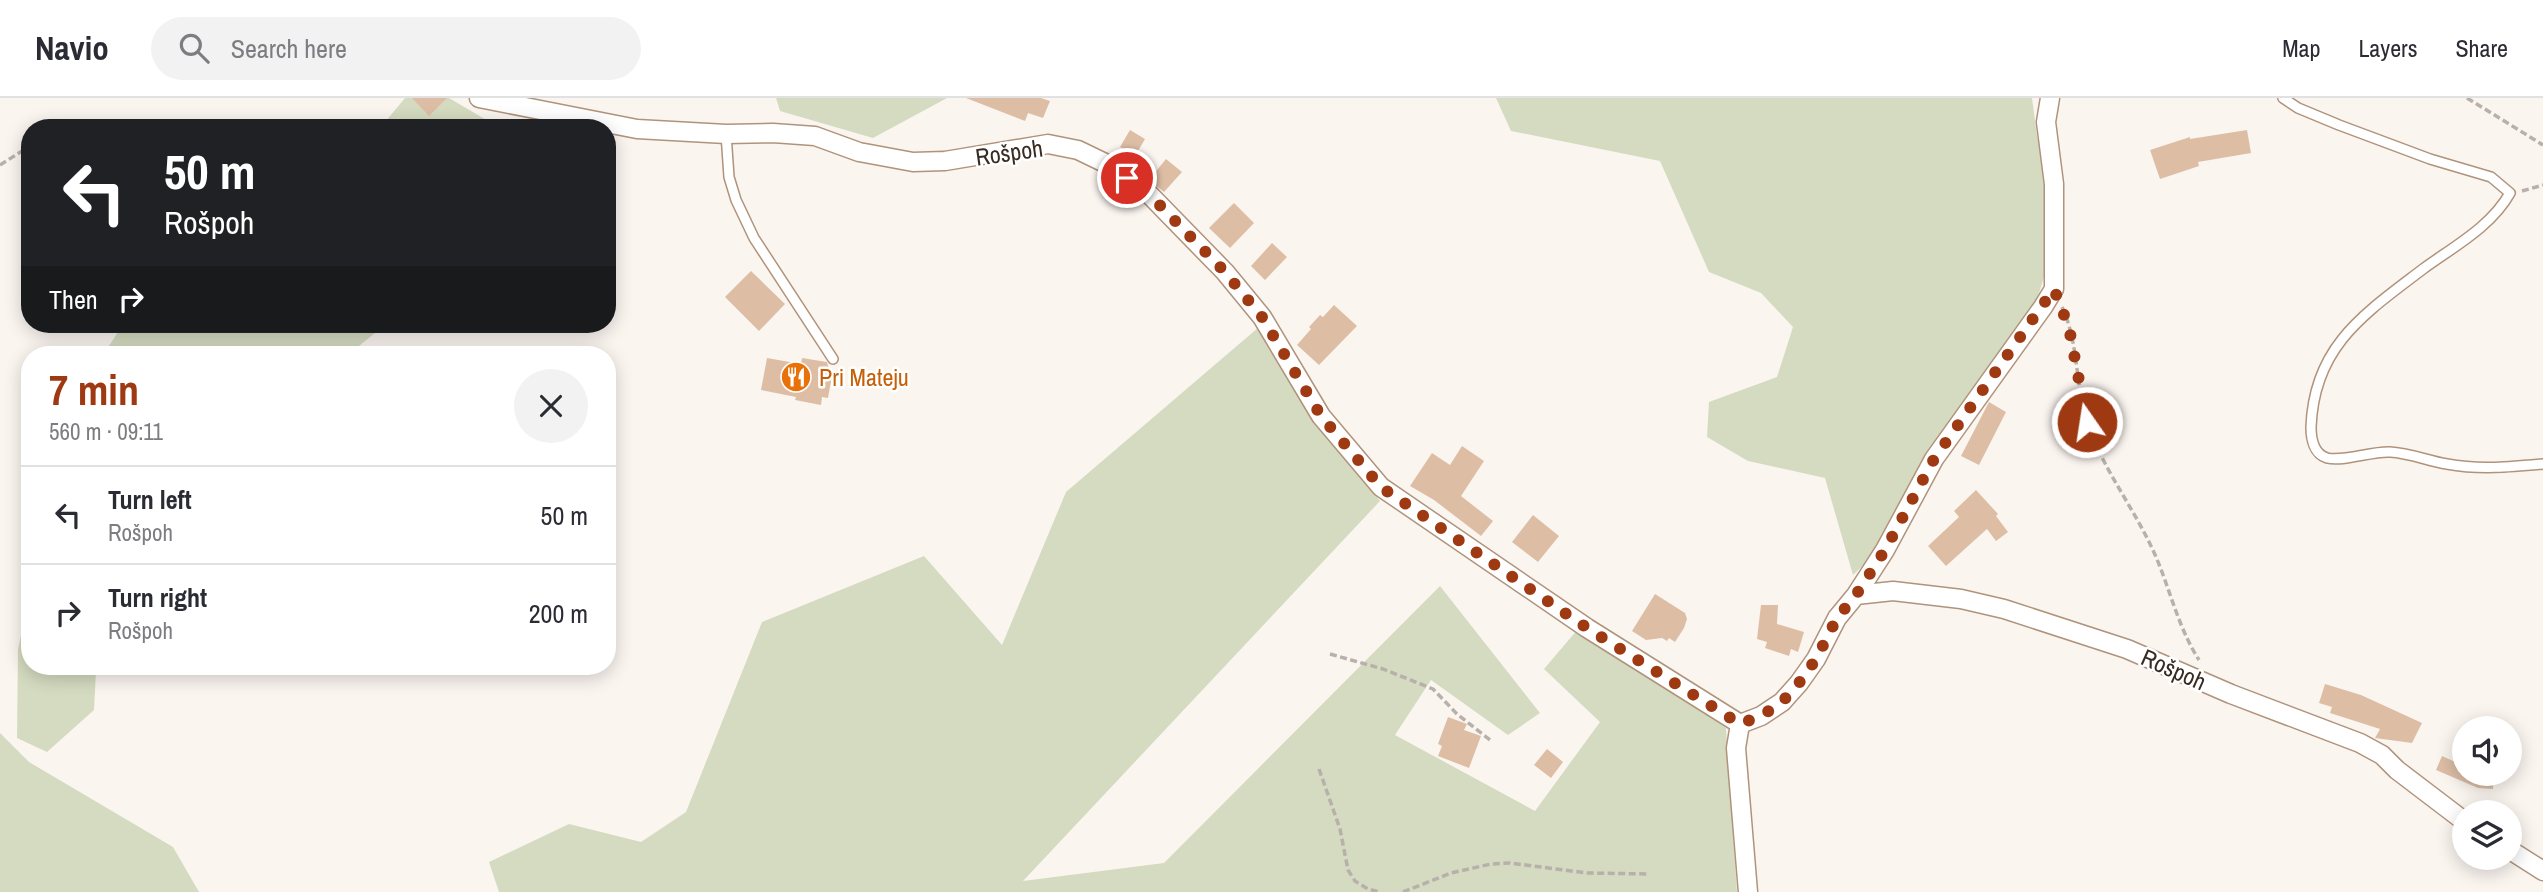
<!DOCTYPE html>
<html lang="en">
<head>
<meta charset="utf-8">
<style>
	:root { --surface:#fff; --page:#f2f2f3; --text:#2b2b33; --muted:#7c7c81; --line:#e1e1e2; --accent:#9f3912 }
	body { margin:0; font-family:"Archivo Narrow",sans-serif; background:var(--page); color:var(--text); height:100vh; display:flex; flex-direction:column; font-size:26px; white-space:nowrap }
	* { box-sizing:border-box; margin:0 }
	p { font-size:23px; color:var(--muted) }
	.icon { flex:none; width:38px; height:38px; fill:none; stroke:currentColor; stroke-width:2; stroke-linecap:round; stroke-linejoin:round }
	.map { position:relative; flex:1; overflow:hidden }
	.sheet { position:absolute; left:21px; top:248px; width:595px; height:329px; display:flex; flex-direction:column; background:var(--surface); border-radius:28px; box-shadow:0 4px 18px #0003 }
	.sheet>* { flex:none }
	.hud { position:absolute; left:21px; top:21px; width:595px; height:214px; border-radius:28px; box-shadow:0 4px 18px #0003; background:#202124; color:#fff; overflow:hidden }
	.buttons { position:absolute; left:2452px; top:618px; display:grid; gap:14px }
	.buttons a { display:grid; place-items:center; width:70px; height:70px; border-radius:50%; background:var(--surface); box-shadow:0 4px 18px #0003; font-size:35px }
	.pin { position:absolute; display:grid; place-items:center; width:60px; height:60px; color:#fff; margin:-30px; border:4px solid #fff; border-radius:50%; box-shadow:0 2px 7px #0007 }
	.me { position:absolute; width:77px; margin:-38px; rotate:347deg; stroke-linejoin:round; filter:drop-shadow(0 0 5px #0008) }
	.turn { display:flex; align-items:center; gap:24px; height:147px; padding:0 28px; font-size:32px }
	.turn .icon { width:91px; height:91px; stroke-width:2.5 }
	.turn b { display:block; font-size:49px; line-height:60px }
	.then { display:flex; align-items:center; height:66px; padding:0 28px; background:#0003; gap:14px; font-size:26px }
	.round { display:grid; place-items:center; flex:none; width:74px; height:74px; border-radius:37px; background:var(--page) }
	.headline { display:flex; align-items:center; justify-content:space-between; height:119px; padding:0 28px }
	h1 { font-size:42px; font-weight:700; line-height:52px; color:var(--accent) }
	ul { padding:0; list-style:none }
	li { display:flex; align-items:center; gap:21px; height:98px; padding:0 28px; border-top:2px solid var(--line) }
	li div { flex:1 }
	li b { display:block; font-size:26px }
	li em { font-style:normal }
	header { display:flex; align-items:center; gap:42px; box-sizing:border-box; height:98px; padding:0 35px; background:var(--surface); border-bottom:2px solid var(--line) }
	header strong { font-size:33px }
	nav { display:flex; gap:38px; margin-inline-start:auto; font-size:24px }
	.search { width:490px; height:63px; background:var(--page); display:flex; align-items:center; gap:18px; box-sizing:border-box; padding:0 24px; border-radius:38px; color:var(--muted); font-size:26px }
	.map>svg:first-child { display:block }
	.green { fill:#d5dbc0 }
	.building { fill:#ddbea5 }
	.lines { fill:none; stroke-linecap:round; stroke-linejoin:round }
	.service-casing { stroke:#b0937b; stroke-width:12 }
	.minor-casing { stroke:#b0937b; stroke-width:21 }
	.path { stroke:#b8b0aa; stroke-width:3.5; stroke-dasharray:7 3.5; stroke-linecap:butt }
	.service { stroke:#fff; stroke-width:9 }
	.minor { stroke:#fff; stroke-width:18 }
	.route { stroke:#9f3912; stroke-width:12; stroke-dasharray:0 21.6 }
	.labels { text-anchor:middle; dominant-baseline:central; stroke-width:5; stroke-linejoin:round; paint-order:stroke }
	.street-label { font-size:24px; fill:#372b22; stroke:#fff }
	.food-label { font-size:24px; fill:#c56008; stroke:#fff; text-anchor:start }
</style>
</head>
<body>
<header>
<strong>Navio</strong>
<div class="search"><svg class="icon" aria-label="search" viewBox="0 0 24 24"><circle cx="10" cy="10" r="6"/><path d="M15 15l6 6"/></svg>Search here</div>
<nav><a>Map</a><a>Layers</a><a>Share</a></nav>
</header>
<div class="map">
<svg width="2543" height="794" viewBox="0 0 2543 794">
	<rect width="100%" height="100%" fill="#fbf5f0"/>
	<!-- green -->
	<path class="green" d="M405,0H449L500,30H380Z
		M776,0H947L873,40L780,13Z
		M1496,0H2032L2037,38L2049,88V162L2034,212L1877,454L1853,477L1825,380L1748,363L1707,339L1709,304L1777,279L1793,229L1761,195L1709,174L1660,63L1511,33Z
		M128,226H386L348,257H103L120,231Z
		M1259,229L1315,320L1380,403L1023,783L1164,765L1440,488L1540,615L1508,637L1431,582L1395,637L1535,713L1600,624L1544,571L1578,531L1726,630L1737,794H499L489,764L569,726L641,744L686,714L762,524L924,458L1002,547L1066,394Z
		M30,498V569H100L96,573L94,612L47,654L17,640L18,551Z
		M0,635L29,664L173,749L199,794H0Z"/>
	<!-- building -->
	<path class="building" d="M412,0H447L429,18Z
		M966,0H1041L1050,3L1043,20L1028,15L1025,23Z
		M1130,32L1145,41L1135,58L1120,49Z
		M2247,32L2251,55L2198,64L2199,68L2160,81L2150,52L2190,39V41Z
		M1166,61L1182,74L1164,94L1149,82Z
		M1234,105L1254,125L1230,150L1209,130Z
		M1272,145L1287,159L1265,182L1251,168Z
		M751,173L785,206L759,233L725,199Z
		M1334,207L1357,228L1319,267L1297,247L1311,231L1309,229L1320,217L1323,219Z
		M767,260L801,266L802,260L827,264L829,271L833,272L828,300L822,299L821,307L795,302L796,299L761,292Z
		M1989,304L2006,314L1979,367L1961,358Z
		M1462,348L1484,363L1461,398L1493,423L1481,438L1434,402L1410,388L1432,355L1450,367Z
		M1976,392L1998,416L1996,418L2008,434L1996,443L1987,431L1946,468L1928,448L1959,419L1954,413Z
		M1533,417L1559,438L1538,464L1512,444Z
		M1655,496L1685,515L1687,521L1684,530L1675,544L1669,540L1667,543L1662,540L1646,542L1632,533Z
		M1761,507H1778L1777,526L1804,534L1798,554L1791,551L1789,558L1765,550L1767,544L1757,541Z
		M2325,586L2361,597L2422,625L2412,645L2375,640L2380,631L2330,615L2332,609L2319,605Z
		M1448,619L1467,626L1464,632L1481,638L1469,670L1438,658L1442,648L1438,646Z
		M1547,651L1563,664L1551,680L1534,667Z
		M2442,658L2464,668V676H2494L2493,691L2478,690L2436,672Z"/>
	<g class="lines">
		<!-- service casing -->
		<g class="service-casing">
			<path id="service" d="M2283,0L2298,10L2339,27L2430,61L2491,79L2510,95C2491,129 2453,149 2423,171C2364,216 2314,248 2311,329C2311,341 2314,356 2327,360C2343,364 2372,353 2390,354C2410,355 2428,363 2447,366C2479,372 2511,369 2543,366
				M726,36L729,79L736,102L754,140L833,261"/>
		</g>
		<!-- minor casing -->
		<g class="minor-casing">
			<path id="minor" d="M479,0L637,31L726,36L773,35L815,38L859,54L913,64L945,63L1048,46L1078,52L1107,66L1147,94L1225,174L1262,219L1321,318L1381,389L1587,530L1740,626
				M1856,497L1893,493L1961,501L2004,511L2127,551L2231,596L2360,645L2382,657L2397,672L2464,723
				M1740,626L1761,618L1782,604L1799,585L1816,561L1837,520L1856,497L1885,452L1934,361L2043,209L2054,191V86L2046,24L2050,0
				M1740,626L1736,650L1748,794
				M2510,752L2543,773"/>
		</g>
		<!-- path -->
		<path class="path" d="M2467,0L2543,47
			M0,67L30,48
			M2522,93L2543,87
			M2062,209C2079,245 2075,287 2087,324C2102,369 2131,406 2151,448C2169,485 2176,526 2199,562
			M1330,556L1383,571L1433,591L1457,616L1490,642
			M1319,671L1340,731L1348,772L1355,783L1368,791L1380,794
			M1403,794L1451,775L1491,766L1510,765L1587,775L1649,776"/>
		<!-- service -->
		<use href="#service" class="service"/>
		<!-- minor -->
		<use href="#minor" class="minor"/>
	</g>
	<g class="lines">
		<!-- route -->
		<path class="route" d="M1127,80L1147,94L1225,174L1262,219L1321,318L1381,389L1587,530L1740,626L1761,618L1782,604L1799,585L1816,561L1837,520L1856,497L1885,452L1934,361L2054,191L2069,230L2087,324"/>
	</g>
	<!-- icons -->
	<defs>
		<g id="restaurant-disc" transform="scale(1.575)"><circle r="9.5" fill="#e8710a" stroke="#fff"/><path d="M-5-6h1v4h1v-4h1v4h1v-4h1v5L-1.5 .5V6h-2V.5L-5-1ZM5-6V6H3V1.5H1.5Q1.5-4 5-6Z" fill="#fff"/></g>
	</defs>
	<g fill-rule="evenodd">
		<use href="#restaurant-disc" x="796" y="279"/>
	</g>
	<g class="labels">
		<!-- street labels -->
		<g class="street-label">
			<text transform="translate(1009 54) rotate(-8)">Rošpoh</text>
			<text transform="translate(2174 571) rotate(24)">Rošpoh</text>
		</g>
		<!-- food labels -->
		<g class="food-label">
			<text x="819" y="279">Pri Mateju</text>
		</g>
	</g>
</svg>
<div class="buttons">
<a><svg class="icon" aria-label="sound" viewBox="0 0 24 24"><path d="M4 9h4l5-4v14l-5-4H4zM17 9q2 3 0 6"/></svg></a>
<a><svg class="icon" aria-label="layers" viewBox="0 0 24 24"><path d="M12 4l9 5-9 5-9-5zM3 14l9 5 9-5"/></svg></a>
</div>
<div class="pin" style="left:1127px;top:80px;background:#d93025"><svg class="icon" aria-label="arrive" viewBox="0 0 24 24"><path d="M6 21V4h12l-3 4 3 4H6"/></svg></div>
<svg class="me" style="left:2087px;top:324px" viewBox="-20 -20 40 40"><circle r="17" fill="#9f3912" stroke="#fff" stroke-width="3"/><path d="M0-11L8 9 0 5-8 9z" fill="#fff"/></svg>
<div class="hud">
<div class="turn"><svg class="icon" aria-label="left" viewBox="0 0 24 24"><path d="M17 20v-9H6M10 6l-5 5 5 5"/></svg><div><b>50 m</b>Rošpoh</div></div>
<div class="then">Then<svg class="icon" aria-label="right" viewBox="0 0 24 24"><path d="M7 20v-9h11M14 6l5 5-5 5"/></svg></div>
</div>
<section class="sheet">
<div class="headline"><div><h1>7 min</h1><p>560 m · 09:11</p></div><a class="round"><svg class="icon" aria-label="close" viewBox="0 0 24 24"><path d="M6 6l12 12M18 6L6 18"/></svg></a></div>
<ul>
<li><svg class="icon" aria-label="left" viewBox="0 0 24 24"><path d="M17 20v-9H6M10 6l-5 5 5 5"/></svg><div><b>Turn left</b><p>Rošpoh</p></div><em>50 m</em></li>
<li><svg class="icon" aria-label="right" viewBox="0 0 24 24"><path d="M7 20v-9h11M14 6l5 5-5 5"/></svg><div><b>Turn right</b><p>Rošpoh</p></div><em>200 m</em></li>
</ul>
</section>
</div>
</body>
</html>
